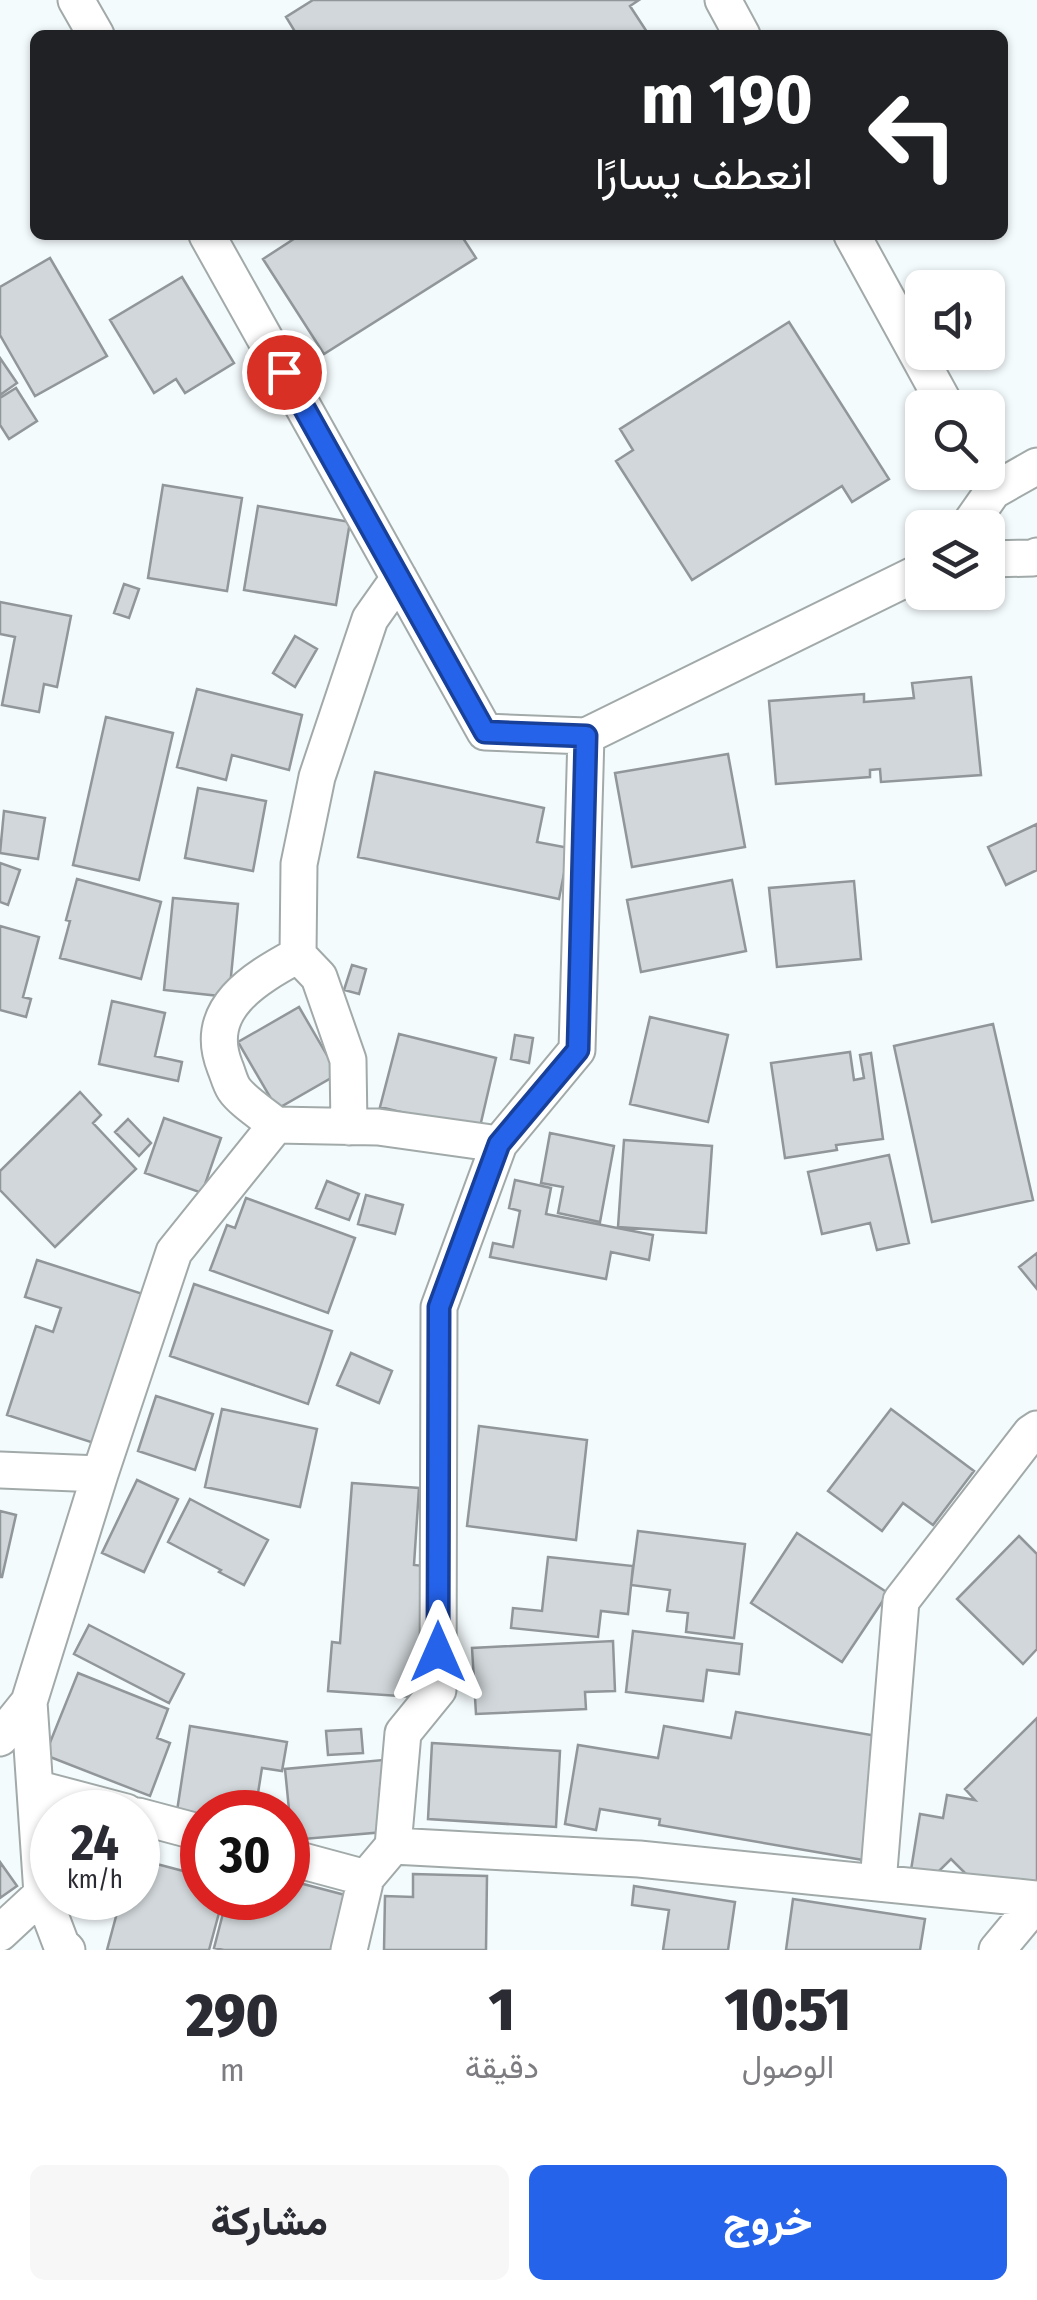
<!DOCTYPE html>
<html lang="ar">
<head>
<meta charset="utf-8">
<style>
	:root { --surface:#fff; --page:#f7f7f7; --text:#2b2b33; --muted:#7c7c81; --accent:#2563eb }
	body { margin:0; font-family:"Fira Sans Condensed",Vazirmatn,sans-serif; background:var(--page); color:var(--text); direction:rtl; height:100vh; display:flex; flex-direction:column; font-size:38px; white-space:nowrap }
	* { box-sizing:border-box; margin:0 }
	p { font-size:32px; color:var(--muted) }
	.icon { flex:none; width:55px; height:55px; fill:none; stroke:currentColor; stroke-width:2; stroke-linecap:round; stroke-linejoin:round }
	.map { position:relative; height:1950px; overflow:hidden; direction:ltr }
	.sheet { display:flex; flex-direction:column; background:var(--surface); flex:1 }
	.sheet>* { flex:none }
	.guide { position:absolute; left:30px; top:30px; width:978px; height:210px; border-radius:15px; box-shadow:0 2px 8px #0004; direction:rtl; background:#202124; color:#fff; overflow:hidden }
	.buttons { position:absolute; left:905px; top:270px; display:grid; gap:20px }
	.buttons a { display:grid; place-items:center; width:100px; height:100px; border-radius:15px; background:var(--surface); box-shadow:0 2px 8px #0004; font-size:50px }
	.speed { position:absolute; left:30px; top:1790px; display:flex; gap:20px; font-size:50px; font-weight:700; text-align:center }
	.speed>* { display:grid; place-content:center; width:130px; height:130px; border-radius:50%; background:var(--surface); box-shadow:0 2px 8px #0004; line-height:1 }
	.speed small { font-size:25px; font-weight:400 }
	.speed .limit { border:15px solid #d22; background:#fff; color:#111 }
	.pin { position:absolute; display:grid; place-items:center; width:85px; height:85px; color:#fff; margin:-42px; border:5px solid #fff; border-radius:50%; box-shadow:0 2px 10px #0007 }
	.me { position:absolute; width:110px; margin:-55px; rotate:0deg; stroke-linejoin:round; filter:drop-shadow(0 0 8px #0008) }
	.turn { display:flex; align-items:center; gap:35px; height:210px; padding:0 30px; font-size:45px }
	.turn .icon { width:130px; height:130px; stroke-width:2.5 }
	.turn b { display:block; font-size:70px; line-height:85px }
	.eta { display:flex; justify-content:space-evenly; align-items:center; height:170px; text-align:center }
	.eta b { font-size:60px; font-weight:800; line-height:70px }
	.primary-button { display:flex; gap:20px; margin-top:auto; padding:20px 30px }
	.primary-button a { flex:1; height:115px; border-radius:15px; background:var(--accent); color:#fff; font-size:40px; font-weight:800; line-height:115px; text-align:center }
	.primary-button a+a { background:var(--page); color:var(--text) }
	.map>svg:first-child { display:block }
	.building { fill:#d1d7da; stroke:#909699; stroke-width:2.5 }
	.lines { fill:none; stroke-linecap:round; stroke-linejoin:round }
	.street-casing { stroke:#a2a9a9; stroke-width:39 }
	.street { stroke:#fff; stroke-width:35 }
	.route-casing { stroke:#184099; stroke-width:25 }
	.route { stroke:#2563eb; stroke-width:18 }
</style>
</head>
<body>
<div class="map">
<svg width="1037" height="1950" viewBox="0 0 1037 1950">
	<rect width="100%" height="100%" fill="#f4fbfc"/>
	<!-- building -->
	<path class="building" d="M313,0H639L630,6L649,35H297L286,17Z
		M300,235H461L476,258L324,354L263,259Z
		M50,258L107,356L35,396L0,335V287Z
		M182,277L234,363L185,393L176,379L154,393L110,320Z
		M789,322L889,479L852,502L842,486L692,580L616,461L633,450L620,429Z
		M0,358L17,383L0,395Z
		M16,388L37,421L9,439L0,425V398Z
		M163,485L242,498L227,591L148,578Z
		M258,506L350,522L336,605L244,590Z
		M124,584L139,589L129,618L114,613Z
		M0,602L71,616L57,687L44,684L39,712L2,705L15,637L0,634Z
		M295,636L317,649L295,687L273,673Z
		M971,677L981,775L881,782L880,769L870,770V777L776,784L769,701L864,694V702L914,698L912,683Z
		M197,689L302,715L289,770L232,755L226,780L177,767Z
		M106,717L173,733L139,880L73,865Z
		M728,754L745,847L632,867L615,773Z
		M375,772L544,808L537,842L569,848L559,899L358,857Z
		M198,788L266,801L253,871L185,858Z
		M4,811L45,818L38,859L0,853Z
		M1037,824V870L1006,885L988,847Z
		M0,863L20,870L8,905L0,902Z
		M77,879L161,902L141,979L60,958L70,921L66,920Z
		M732,880L746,951L641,972L627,900Z
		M854,881L861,959L777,967L769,888Z
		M173,898L238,904L229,997L164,990Z
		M0,926L39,937L23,997L31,999L26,1017L0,1010Z
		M352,965L366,969L359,994L344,990Z
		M112,1001L165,1013L155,1056L182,1062L178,1081L99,1064Z
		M299,1007L338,1074L277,1109L238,1042Z
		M650,1017L728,1035L708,1122L630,1104Z
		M993,1024L1033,1200L932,1222L894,1046Z
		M399,1034L496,1058L479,1131L380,1107Z
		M515,1035L533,1038L529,1063L511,1059Z
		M850,1052L854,1080L864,1078L860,1055L871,1053L883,1139L836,1145L837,1150L785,1158L771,1063Z
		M80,1092L101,1115L93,1123L136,1169L55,1247L0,1190V1171Z
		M164,1118L221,1138L202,1193L145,1173Z
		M128,1119L151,1143L139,1156L115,1132Z
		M550,1133L614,1146L600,1222L558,1213L563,1187L541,1183Z
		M624,1140L712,1146L706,1233L618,1227Z
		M889,1155L909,1243L877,1250L870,1223L822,1234L808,1172Z
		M515,1180L551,1188L546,1214L653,1235L649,1260L611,1252L606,1279L490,1257L493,1243L513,1247L520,1211L509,1208Z
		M327,1181L359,1194L349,1220L316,1208Z
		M366,1195L403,1205L395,1234L358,1224Z
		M246,1198L355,1238L328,1313L210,1270L227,1225L235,1228Z
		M1037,1253V1289L1019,1267Z
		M37,1260L146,1295L100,1445L7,1415L36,1326L53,1332L61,1308L25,1297Z
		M194,1284L332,1331L308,1404L170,1356Z
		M351,1353L392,1371L379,1403L337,1385Z
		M156,1396L213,1414L195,1470L138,1451Z
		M222,1409L317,1429L300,1507L205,1487Z
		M891,1409L974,1471L933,1525L903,1503L882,1531L828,1491Z
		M479,1426L587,1440L576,1540L467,1526Z
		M137,1480L178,1499L144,1572L102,1553Z
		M352,1483L419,1488L414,1565L433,1567L427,1668L415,1667L413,1697L328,1691L332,1642L340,1643Z
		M190,1499L268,1540L244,1585L219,1572L221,1570L168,1542Z
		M0,1511L16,1515L2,1577H0Z
		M638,1531L745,1544L734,1638L686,1632L688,1613L667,1611L670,1590L631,1585Z
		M797,1533L888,1593L842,1662L751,1603Z
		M1019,1536L1037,1554V1649L1023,1664L957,1599Z
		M548,1557L633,1566L628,1614L601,1611L598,1637L511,1628L513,1608L542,1611Z
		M89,1625L184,1674L169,1703L74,1654Z
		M633,1631L742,1644L739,1674L707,1670L703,1701L626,1692Z
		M613,1641L615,1691L585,1692L586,1709L476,1714L472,1648Z
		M78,1673L168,1709L157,1738L170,1743L150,1796L45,1755Z
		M736,1712L883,1737L863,1860L659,1825L660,1819L600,1809L596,1830L565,1824L578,1745L658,1758L664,1726L731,1738Z
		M1037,1718V1888L968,1876L951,1859L936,1874L911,1870L920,1814L943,1818L947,1795L975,1800L965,1789Z
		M190,1726L287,1742L282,1771L262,1768L255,1812H202V1815L177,1811Z
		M361,1729L363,1753L328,1755L326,1731Z
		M432,1743L560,1751L556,1827L428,1819Z
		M394,1759L397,1788L380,1789L384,1832L292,1840L285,1769Z
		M138,1859L202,1876V1898H223L209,1950H107L121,1898H138Z
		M0,1862L17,1886L0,1898Z
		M413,1874L487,1876L486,1950H384L385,1896L413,1897Z
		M288,1880L345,1895L331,1950H224L214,1948L227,1898H288Z
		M634,1886L735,1902L728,1950H663L669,1910L632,1905Z
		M793,1899L925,1919L920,1950H786Z"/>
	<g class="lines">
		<!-- street casing -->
		<g class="street-casing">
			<path id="street" d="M76,0L96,35
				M723,0L742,35
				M207,235L485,732L586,736L922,571
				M852,235L947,408
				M993,491L1037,466
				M967,528L993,491L983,472
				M988,559L1033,558L1037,556
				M276,1125C264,1115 242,1101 234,1089C230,1083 228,1074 225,1067C202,1009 254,979 298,955
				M349,1127L348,1060L319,977L298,955L299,864L317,777L370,619L399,578
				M0,1470L100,1474
				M0,1738L29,1702
				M35,1788L126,1812
				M138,1816L202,1833
				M393,1846L639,1859L1037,1899
				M288,1857L366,1878L349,1950
				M366,1878L393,1846L403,1733L438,1690L439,1307L499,1144
				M878,1883L901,1601L1031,1433L1037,1429
				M42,1894L29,1702L100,1474L174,1252L276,1125L378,1127L499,1144L577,1050L586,736
				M0,1933L42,1894L61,1944L67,1950
				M997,1950L1037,1902"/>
		</g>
		<!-- street -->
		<use href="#street" class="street"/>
	</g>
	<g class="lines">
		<!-- route casing -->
		<g class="route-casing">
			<path id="route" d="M284,372L485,732L586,736L578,1050L499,1144L439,1307L438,1652"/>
		</g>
		<!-- route -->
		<use href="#route" class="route"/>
	</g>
</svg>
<div class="buttons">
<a><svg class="icon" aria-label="sound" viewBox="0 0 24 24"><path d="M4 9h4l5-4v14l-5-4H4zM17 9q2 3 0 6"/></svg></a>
<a><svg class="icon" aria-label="search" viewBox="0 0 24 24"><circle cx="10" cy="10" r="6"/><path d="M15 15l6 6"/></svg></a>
<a><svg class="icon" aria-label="layers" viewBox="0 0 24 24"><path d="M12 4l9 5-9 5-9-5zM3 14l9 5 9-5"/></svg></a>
</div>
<div class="speed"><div>24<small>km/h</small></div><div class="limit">30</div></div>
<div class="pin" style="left:284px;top:372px;background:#d93025"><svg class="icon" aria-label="arrive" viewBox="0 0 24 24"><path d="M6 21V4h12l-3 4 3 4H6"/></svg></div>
<svg class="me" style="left:438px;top:1652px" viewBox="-20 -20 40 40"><path d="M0-17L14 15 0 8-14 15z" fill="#2563eb" stroke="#fff" stroke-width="4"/></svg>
<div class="guide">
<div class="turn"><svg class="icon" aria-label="left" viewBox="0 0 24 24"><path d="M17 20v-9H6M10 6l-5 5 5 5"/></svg><div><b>190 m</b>انعطف يسارًا</div></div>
</div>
</div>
<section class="sheet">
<div class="eta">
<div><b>10:51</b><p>الوصول</p></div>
<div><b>1</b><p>دقيقة</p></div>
<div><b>290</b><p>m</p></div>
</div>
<div class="primary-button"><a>خروج</a><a>مشاركة</a></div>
</section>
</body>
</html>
